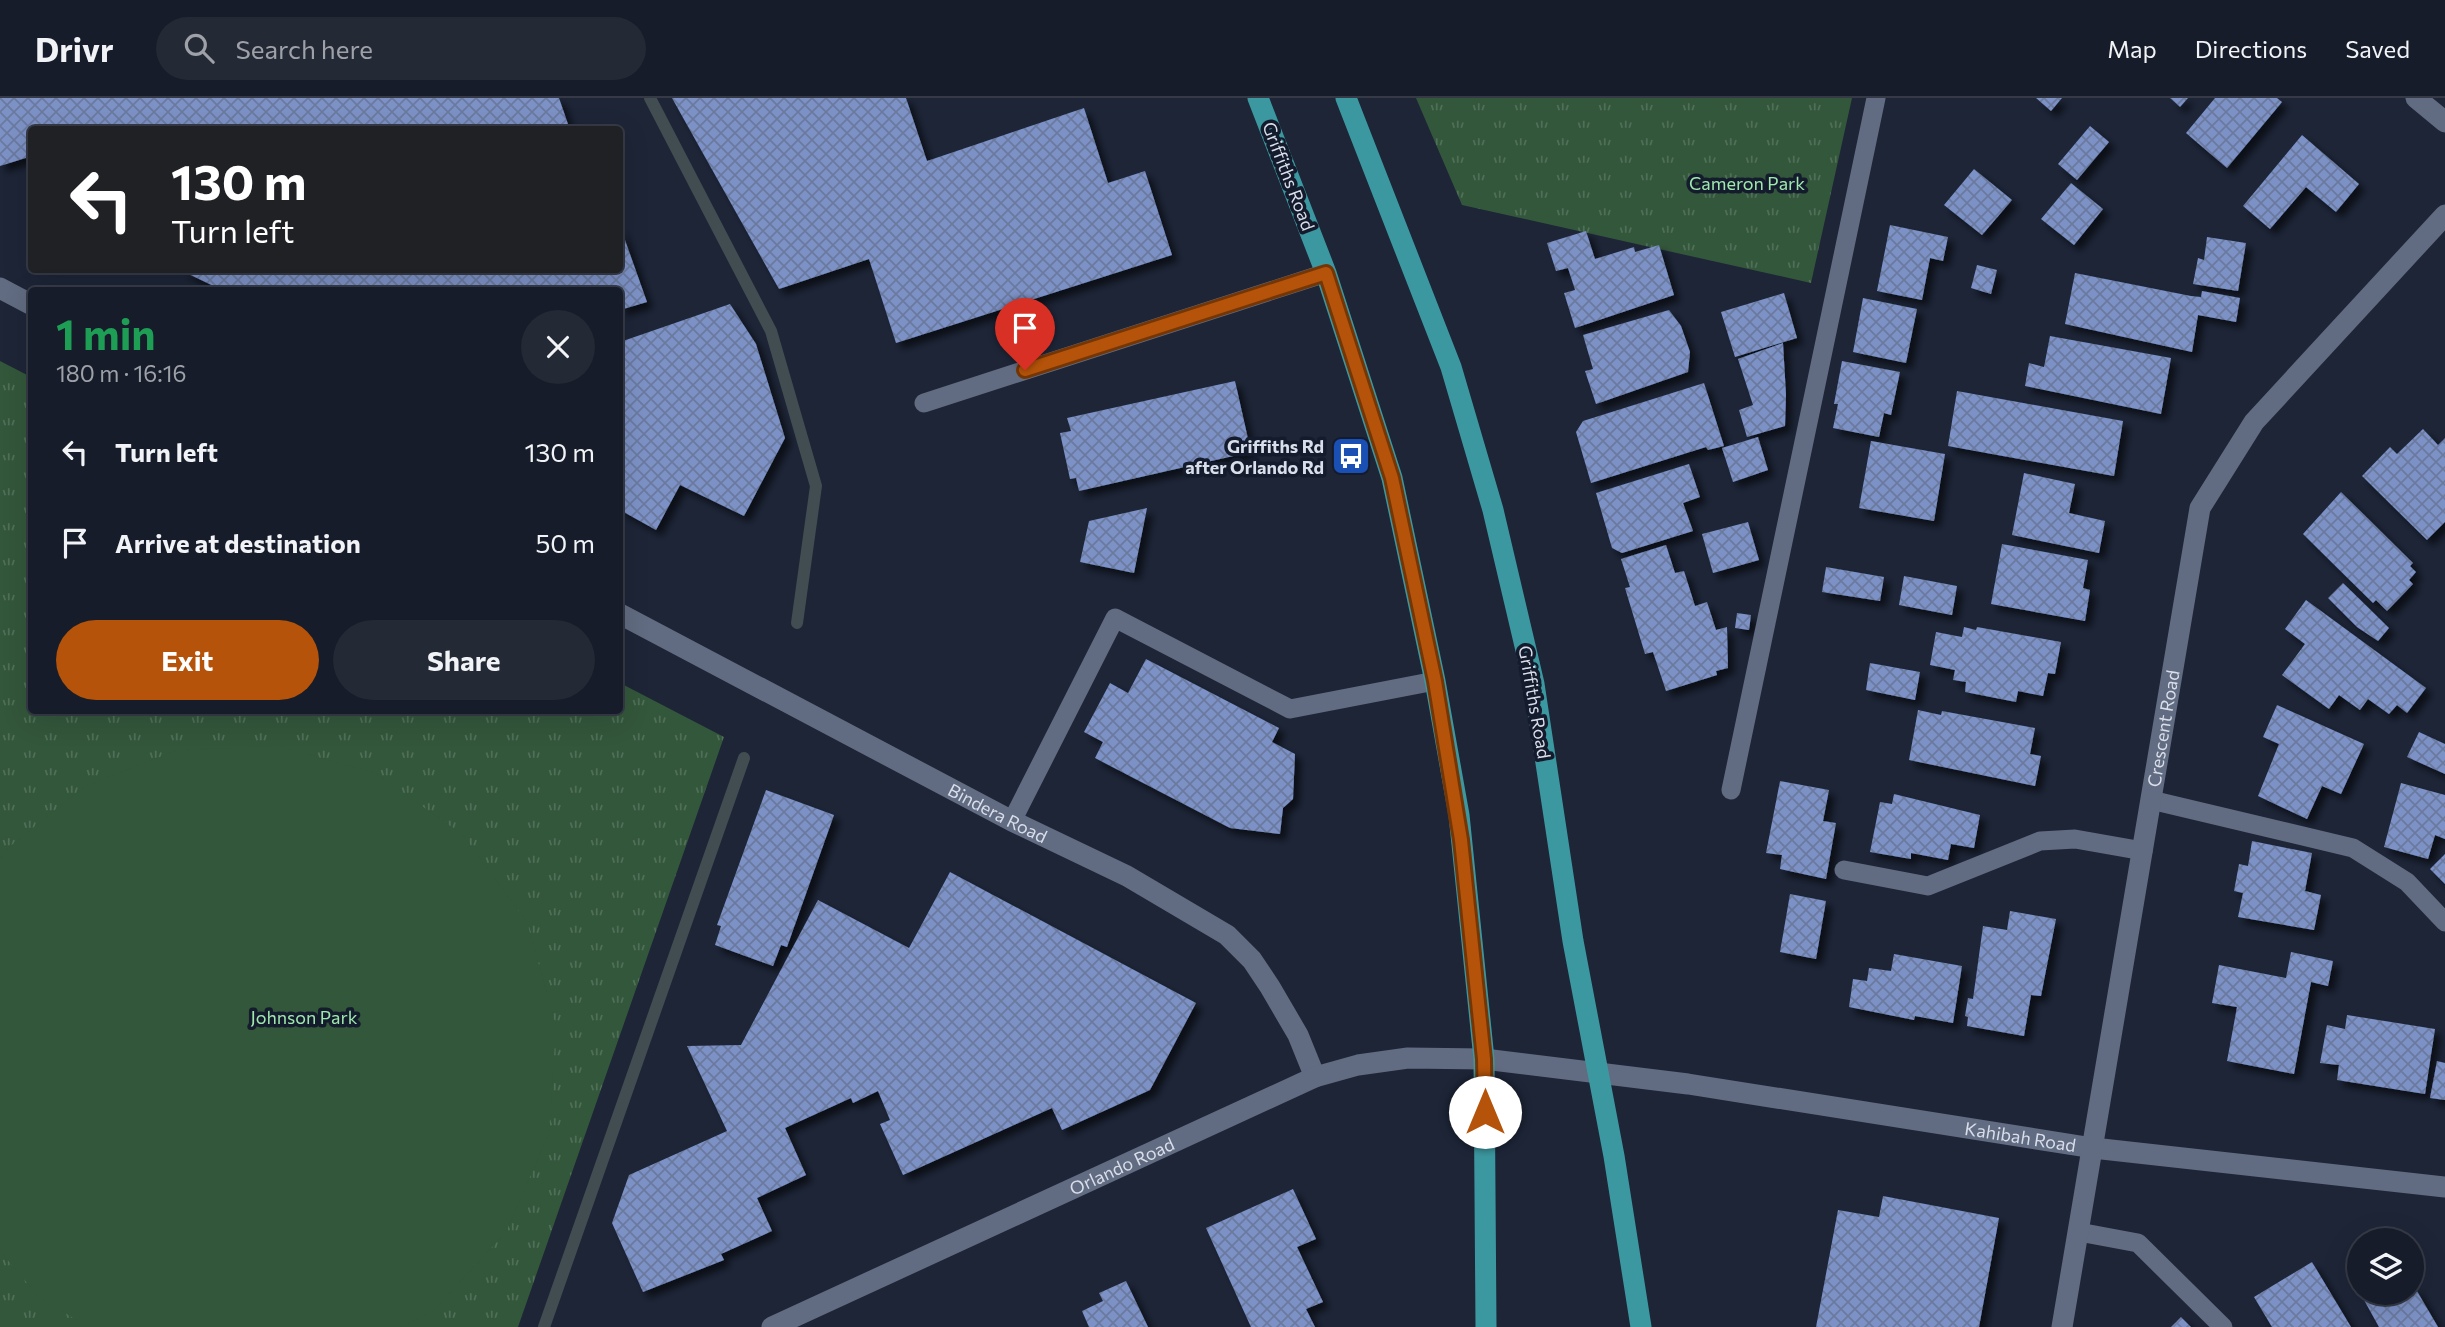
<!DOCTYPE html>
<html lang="en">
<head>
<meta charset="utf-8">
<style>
	:root { --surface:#161c29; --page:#232935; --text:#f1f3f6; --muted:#9ea1a8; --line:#353a46; --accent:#b45309 }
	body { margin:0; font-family:Commissioner,sans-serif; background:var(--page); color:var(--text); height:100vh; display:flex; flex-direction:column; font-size:26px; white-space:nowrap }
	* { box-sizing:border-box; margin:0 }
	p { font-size:23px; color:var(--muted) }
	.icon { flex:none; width:38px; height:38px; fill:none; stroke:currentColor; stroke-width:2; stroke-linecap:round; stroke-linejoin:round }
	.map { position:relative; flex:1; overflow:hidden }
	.drawer { position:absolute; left:28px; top:189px; width:595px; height:427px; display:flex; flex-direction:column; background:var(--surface); border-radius:7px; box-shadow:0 7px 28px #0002,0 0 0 2px var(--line) }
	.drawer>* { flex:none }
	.banner { position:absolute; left:28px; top:28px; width:595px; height:147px; border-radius:7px; box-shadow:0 7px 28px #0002,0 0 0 2px var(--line); background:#202124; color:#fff; overflow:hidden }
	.fabs { position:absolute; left:2347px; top:1130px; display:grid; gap:14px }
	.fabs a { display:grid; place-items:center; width:77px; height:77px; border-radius:50%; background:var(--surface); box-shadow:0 7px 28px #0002,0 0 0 2px var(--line); font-size:35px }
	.pin { position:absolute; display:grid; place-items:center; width:60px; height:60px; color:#fff; margin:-72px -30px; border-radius:50% 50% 50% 0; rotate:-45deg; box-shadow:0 0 7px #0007 }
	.pin .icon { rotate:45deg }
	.me { position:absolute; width:77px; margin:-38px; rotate:0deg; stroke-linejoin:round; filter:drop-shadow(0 0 5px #0008) }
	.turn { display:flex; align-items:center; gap:24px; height:147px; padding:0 28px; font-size:32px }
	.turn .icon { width:91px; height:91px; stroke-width:2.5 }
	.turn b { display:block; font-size:49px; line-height:60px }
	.round { display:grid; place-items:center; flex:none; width:74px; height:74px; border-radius:37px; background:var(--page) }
	.overview { display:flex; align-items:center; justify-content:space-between; height:119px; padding:0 28px }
	h1 { font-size:42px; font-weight:700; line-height:52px; color:#1e9e55 }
	.button { display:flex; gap:14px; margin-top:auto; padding:14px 28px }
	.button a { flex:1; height:80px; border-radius:42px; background:var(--accent); color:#fff; font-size:28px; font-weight:700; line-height:80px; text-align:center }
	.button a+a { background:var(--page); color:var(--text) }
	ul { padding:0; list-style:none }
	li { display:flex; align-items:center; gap:21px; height:91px; padding:0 28px }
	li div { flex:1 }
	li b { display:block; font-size:26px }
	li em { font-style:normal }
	header { display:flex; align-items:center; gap:42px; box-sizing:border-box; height:98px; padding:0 35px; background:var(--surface); border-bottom:2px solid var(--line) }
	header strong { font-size:33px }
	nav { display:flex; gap:38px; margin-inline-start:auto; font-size:24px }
	.search { width:490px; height:63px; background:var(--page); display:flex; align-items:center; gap:18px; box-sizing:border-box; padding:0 24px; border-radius:38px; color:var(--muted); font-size:26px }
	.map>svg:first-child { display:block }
	.grass { fill:url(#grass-tufts) }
	.pitch { fill:#33573b }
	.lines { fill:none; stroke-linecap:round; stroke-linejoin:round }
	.stream { stroke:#414d51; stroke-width:12 }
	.building { fill:url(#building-cross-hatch); filter:url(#shadow) }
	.service { stroke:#616b81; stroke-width:19 }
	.minor { stroke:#616b81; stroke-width:21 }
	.trunk { stroke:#3c98a0; stroke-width:21 }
	.route-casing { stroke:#753606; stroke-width:18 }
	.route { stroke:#b45309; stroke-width:12 }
	.labels { text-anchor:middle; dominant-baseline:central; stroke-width:7; stroke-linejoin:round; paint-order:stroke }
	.street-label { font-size:18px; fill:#d8deea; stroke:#141b2d }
	.park-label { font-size:18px; fill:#9fe9ad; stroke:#141b2d }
	.poi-label { font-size:18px; font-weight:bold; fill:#d8deea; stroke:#141b2d; text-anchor:end }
</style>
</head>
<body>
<header>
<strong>Drivr</strong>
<div class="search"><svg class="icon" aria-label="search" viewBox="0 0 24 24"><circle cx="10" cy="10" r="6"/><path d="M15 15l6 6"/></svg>Search here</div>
<nav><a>Map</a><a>Directions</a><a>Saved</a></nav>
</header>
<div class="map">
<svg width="2445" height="1229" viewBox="0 0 2445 1229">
	<defs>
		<pattern id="grass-tufts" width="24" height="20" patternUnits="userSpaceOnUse" patternTransform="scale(1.75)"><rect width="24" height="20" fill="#33573b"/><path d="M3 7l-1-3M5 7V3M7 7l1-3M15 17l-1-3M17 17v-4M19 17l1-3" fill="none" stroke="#506f58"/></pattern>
		<pattern id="building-cross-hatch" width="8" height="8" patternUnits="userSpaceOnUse" patternTransform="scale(1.75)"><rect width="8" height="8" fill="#7b91c5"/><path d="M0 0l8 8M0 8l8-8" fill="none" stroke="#6a7a9f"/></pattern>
		<filter id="shadow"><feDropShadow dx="6" dy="6" stdDeviation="3.5" flood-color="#0009"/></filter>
	</defs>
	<rect width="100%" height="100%" fill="#1d2537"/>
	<!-- grass -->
	<path class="grass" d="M1416,0H1852L1811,185L1462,107Z
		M0,263L31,279L32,612H620V585L724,639L518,1229H0Z"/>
	<!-- pitch -->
	<path class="pitch" d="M278,648L375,675L463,737L527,824L556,928L549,1035L506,1134L433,1213L400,1229H88L39,1199L0,1153V763L8,750L85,688L178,652Z"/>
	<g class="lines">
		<!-- stream -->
		<path class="stream" d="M650,0L771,233L816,388L797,525
			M544,1229L744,660"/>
	</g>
	<!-- building -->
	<path class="building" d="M0,0H559L570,32H32V58L0,68Z
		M672,0H906L927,63L1084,10L1108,85L1145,73L1172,157L896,245L869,161L779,191Z
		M2036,0H2062L2051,13Z
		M2170,0H2188L2180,9Z
		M2215,0H2277L2282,4L2227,70L2186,35Z
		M2090,28L2109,44L2077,82L2058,66Z
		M2302,37L2359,86L2336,114L2306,89L2270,131L2243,108Z
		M1974,71L2012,102L1982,137L1944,107Z
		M2071,85L2103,111L2074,147L2041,121Z
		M1890,127L1948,139L1943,163L1930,160L1922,202L1877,193Z
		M620,128L647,204L620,212V192H222L180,172H620Z
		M1586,133L1595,161L1634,149L1635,154L1659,147L1674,197L1575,230L1564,195L1575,192L1568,170L1556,173L1547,145Z
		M2207,139L2246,145L2238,193L2193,186L2198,160L2204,162Z
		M1977,167L1997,172L1991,196L1971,190Z
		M2075,175L2191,198L2201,199L2202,193L2240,200L2236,224L2198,217L2192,254L2065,226Z
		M1784,195L1797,240L1735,259L1721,214Z
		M1863,200L1917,211L1906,265L1853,254Z
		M730,206L756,246L785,340L744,418L680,387L656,432L620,412V244Z
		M1669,212L1681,228L1690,254L1688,274L1596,306L1585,273L1593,271L1583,237Z
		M2050,238L2171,260L2161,316L2025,288L2029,265L2044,269Z
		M1783,245L1786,297L1785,328L1747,339L1739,312L1753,307L1738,261Z
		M1842,263L1900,274L1891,317L1884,315L1879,339L1833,330L1838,306H1834Z
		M1235,283L1251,354L1079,393L1076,380L1070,381L1060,335L1071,333L1067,320Z
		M1704,285L1724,348L1708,352L1706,349L1591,385L1576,334L1583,323Z
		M1957,293L2123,323L2114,378L1948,348Z
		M2423,331L2438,347L2445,340V424L2427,442L2362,378L2390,349L2397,356Z
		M1758,339L1768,372L1733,384L1722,350Z
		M1871,343L1945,356L1934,423L1859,410Z
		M1689,366L1700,399L1683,405L1693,433L1622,455L1612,450L1596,395Z
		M2024,375L2075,386L2069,415L2105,423L2099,455L2012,437Z
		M2341,394L2413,465L2410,468L2416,474L2409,482L2413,486L2387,513L2376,502L2373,505L2303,436Z
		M1147,410L1134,475L1080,464L1089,423Z
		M1748,424L1759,462L1713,475L1702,436Z
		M2002,446L2088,462L2083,490L2090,492L2085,523L1991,506Z
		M1666,447L1675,475L1684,473L1695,508L1707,504L1716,532L1727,529L1728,570L1716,573L1717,577L1666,593L1653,554L1645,556L1625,490L1630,489L1621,461Z
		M1826,469L1884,479L1880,503L1822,494Z
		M1904,478L1957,488L1952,517L1899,507Z
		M2343,485L2389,530L2378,543L2357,529L2328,500Z
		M2306,502L2426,590L2407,615L2397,607L2389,616L2368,601L2360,612L2339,597L2329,611L2282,577L2305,546L2285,531Z
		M1737,515L1751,517L1749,532L1735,530Z
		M1964,529L1976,532L1977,529L2061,544L2055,576L2048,575L2043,598L2018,593L2016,604L1965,594L1966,584L1953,582L1955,572L1930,567L1936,534L1962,539Z
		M1146,561L1279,630L1272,644L1295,656L1293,701L1283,710L1280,736L1230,730L1095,660L1103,644L1084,634L1110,585L1128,595Z
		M1870,565L1920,574L1915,602L1866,592Z
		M2277,607L2364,646L2341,696L2322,688L2307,721L2258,698L2279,646L2263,639Z
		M1918,612L1941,617L1942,613L2035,630L2030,656L2041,658L2035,688L1909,662Z
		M2419,634L2445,646V676L2407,659Z
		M1780,683L1829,692L1823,723L1836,725L1826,781L1780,771L1782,757L1766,755Z
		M2401,685L2445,697V741L2435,737L2428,761L2384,749Z
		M766,692L834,717L787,849L781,847L773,868L715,847L721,828L717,827Z
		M1894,696L1980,717L1974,750L1951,746L1948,762L1911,755V761L1870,754L1880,704L1892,706Z
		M2252,743L2312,755L2305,793L2321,797L2314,832L2238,819L2243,795L2234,793L2239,766L2248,768Z
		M2445,756V786L2430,771Z
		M950,774L1196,905L1150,992L1062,1032L1052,1010L903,1077L880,1026L890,1022L878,993L853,1005L851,1000L785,1030L806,1077L757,1100L772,1133L721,1156L724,1162L643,1194L612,1125L629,1077L727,1033L687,948L741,947L818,802L909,850Z
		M1790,796L1826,803L1816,861L1780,854Z
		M2010,813L2056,821L2041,898L2031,897L2024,938L1967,928L1968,919L1965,918L1968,900L1973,901L1983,828L2007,832Z
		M2291,854L2333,863L2328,888L2311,884L2294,976L2227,963L2237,909L2212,905L2219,867L2286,880Z
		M1894,856L1962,868L1953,925L1915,918L1914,922L1849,909L1853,881L1867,883L1869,870L1891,873Z
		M2347,917L2435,931L2425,996L2337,982L2339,967L2320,965L2327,927L2345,931Z
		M2437,963L2445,965V1002L2430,1000Z
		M1293,1091L1316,1141L1297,1149L1323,1204L1306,1211L1315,1229H1251L1206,1130Z
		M1883,1098L1999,1120L1979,1229H1816L1838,1112L1879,1119Z
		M2312,1164L2351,1229H2272L2254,1199Z
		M1126,1183L1148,1229H1089L1082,1213L1103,1203L1099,1195Z
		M2414,1188L2438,1229H2379L2364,1202L2374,1195H2412Z
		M2181,1219L2191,1229H2171Z"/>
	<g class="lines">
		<!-- service -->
		<path class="service" d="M924,305L1326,175
			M1731,692L1876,0
			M2151,702L2353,750L2407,784L2445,824
			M1012,723L1115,520L1290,611L1435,583
			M1844,772L1928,788L2040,743L2075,741L2143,753
			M2079,1134L2138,1145L2223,1229"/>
		<!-- minor -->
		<g class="minor">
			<path d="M2416,0L2445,24"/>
			<path d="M0,190L32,207"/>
			<path id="s1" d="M620,516L1012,723L1127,778L1227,837L1252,862L1270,889L1298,937L1315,979"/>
			<path id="s2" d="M772,1229L1315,979L1358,967L1408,960L1484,961L1688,986L2093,1050L2445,1089"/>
			<path id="s3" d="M2062,1229L2200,410L2254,324L2445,117"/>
		</g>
		<!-- trunk -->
		<path class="trunk" d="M1258,0L1326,175L1392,380L1435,583L1459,717L1484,961L1486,1229
			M1346,0L1451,269L1493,412L1534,586L1573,843L1614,1058L1641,1229"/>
	</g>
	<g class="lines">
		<!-- route casing -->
		<g class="route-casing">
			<path id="route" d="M1025,272L1326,175L1392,380L1435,583L1461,742L1484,961L1485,1014"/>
		</g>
		<!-- route -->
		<use href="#route" class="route"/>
	</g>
	<!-- icons -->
	<defs>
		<g id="bus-square" transform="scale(2.0125)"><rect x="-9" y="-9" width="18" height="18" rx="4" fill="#1a4fb4" stroke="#141b2d"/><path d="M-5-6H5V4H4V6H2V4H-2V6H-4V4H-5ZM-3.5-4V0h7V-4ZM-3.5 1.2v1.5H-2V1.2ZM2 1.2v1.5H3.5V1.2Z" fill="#fff"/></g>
	</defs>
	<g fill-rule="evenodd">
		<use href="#bus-square" x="1351" y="358"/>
	</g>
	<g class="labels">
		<!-- street labels -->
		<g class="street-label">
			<text transform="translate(1289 78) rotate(69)">Griffiths Road</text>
			<text transform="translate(1535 604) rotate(80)">Griffiths Road</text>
			<text stroke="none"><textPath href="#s3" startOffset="607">Crescent Road</textPath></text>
			<text stroke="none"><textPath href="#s1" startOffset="427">Bindera Road</textPath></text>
			<text stroke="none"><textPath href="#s2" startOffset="1311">Kahibah Road</textPath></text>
			<text stroke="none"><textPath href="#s2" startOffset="385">Orlando Road</textPath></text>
		</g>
		<!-- park labels -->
		<g class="park-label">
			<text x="1747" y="85">Cameron Park</text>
			<text x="304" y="919">Johnson Park</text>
		</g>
		<!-- poi labels -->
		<g class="poi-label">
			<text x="1324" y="348">Griffiths Rd<tspan x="1324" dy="21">after Orlando Rd</tspan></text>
		</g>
	</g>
</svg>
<div class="fabs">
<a><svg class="icon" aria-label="layers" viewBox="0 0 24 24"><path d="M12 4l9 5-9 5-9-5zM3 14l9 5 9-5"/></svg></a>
</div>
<div class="pin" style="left:1025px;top:272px;background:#d93025"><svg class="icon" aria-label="arrive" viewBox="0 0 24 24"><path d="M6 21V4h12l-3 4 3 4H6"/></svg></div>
<svg class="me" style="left:1485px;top:1014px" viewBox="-20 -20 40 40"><circle r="19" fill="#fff"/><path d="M0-13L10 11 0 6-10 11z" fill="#b45309"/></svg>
<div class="banner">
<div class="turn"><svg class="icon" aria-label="left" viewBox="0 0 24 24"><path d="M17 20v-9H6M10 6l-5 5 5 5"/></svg><div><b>130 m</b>Turn left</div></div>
</div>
<section class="drawer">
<div class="overview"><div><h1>1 min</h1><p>180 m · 16:16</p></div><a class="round"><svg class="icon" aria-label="close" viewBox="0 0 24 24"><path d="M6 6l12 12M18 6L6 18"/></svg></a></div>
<ul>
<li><svg class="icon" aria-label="left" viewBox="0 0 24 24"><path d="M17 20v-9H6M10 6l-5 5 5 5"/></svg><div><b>Turn left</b></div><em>130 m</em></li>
<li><svg class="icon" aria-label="arrive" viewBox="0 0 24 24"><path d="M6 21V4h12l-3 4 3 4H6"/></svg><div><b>Arrive at destination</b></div><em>50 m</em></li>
</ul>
<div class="button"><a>Exit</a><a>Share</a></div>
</section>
</div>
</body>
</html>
